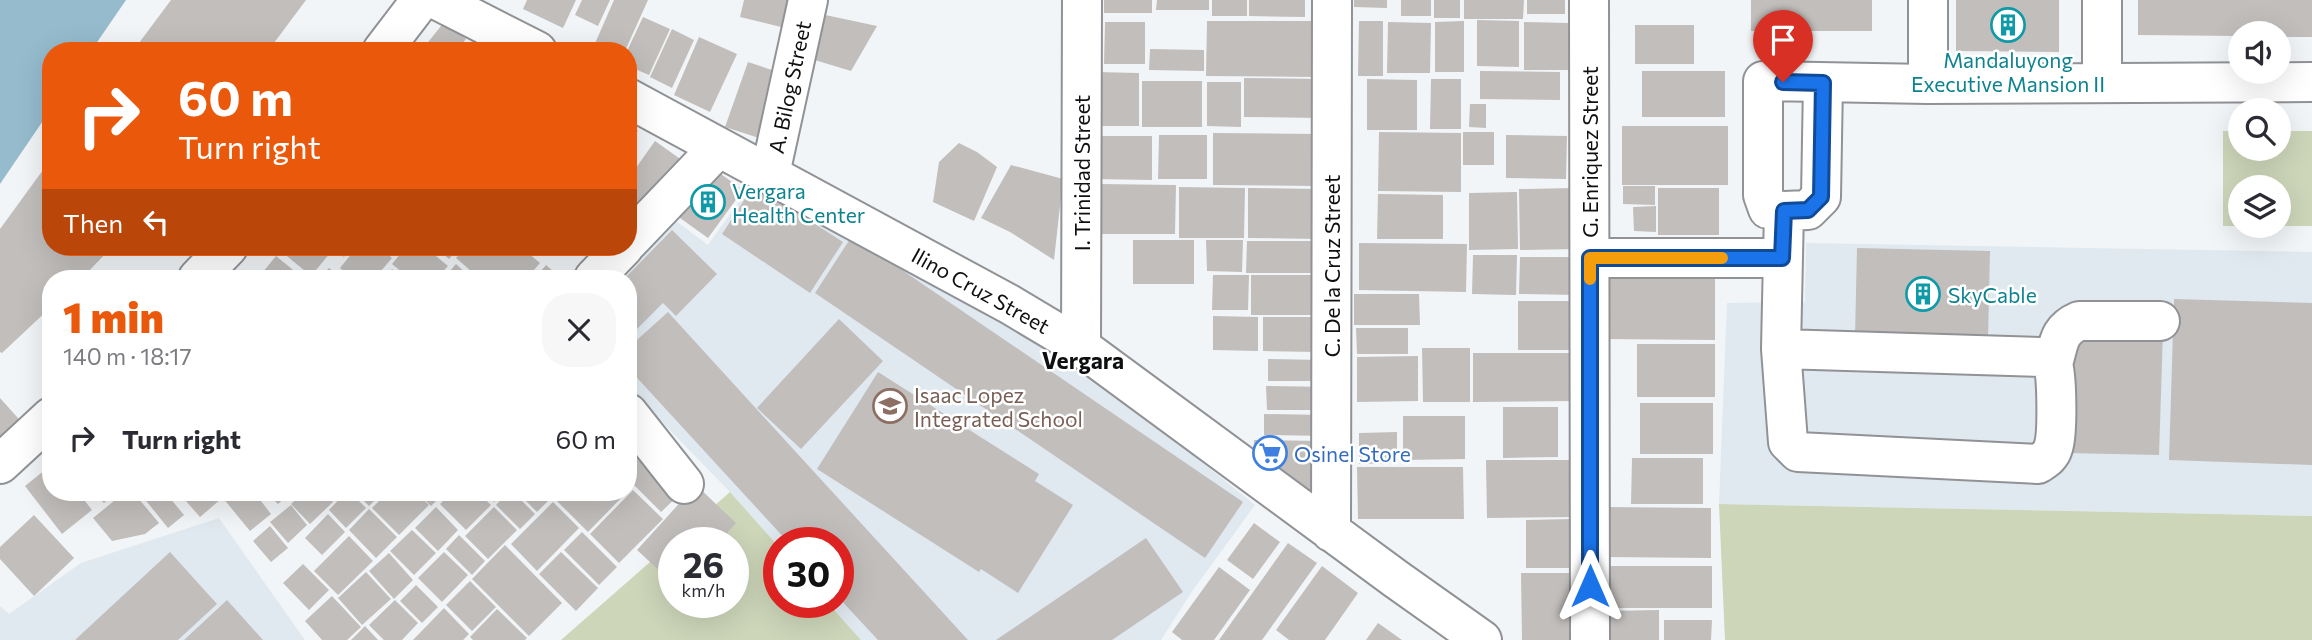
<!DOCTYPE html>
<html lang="en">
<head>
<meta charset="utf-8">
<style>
	:root { --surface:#fff; --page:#f7f7f7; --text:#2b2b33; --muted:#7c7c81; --accent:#ea580c }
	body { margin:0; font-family:Commissioner,sans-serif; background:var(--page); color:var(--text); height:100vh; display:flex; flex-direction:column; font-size:26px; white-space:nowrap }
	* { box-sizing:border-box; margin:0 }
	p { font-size:23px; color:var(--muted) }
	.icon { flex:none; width:38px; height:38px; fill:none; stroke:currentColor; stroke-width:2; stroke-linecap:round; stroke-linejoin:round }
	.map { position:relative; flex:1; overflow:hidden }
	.drawer { position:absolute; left:42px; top:270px; width:595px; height:231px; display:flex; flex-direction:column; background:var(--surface); border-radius:28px; box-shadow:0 7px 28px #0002 }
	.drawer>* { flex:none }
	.guide { position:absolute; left:42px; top:42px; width:595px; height:214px; border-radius:28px; box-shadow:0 7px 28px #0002; background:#ea580c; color:#fff; overflow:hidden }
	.tools { position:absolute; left:2228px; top:21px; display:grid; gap:14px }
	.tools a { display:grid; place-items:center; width:63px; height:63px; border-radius:50%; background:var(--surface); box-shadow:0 7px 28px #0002; font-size:35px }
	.speed { position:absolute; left:658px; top:527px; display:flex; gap:14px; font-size:35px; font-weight:700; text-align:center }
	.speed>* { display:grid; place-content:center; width:91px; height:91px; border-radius:50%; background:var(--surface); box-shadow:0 7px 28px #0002; line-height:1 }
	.speed small { font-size:18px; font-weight:400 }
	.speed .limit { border:10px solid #d22; background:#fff; color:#111 }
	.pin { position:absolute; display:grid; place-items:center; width:60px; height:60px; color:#fff; margin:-72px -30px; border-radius:50% 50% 50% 0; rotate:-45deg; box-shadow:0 0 7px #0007 }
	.pin .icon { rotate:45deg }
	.me { position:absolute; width:77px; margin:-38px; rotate:0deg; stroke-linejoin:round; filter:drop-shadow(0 0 5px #0008) }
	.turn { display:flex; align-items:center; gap:24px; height:147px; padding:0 21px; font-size:32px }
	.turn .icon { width:91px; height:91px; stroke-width:2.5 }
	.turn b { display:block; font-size:49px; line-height:60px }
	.then { display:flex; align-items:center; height:66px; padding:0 21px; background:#0003; gap:14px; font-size:26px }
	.round { display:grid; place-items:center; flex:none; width:74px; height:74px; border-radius:28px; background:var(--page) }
	.summary { display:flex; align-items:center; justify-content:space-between; height:119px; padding:0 21px }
	h1 { font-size:42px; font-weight:800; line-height:52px; color:var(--accent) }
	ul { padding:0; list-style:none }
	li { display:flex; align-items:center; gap:21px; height:98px; padding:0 21px }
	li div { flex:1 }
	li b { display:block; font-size:26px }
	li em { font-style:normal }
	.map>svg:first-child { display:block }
	.built { fill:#e0e9f0 }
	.green { fill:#cdd6b9; fill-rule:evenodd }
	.water { fill:#95bbcd }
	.building { fill:#c1bebc }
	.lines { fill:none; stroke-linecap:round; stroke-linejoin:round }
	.minor-casing { stroke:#909295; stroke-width:42 }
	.minor { stroke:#fff; stroke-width:38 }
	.route-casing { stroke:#114b97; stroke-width:18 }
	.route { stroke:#1a73e8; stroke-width:12 }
	.slow { stroke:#f59e0b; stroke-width:12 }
	.labels { text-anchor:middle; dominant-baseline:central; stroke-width:5; stroke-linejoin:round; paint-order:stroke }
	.culture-label { font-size:21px; fill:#0d838f; stroke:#fff; text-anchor:start }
	.street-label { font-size:21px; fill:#0e0f10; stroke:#fff }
	.education-label { font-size:21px; fill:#785e54; stroke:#fff; text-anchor:start }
	.shop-label { font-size:21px; fill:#366cbe; stroke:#fff; text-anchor:start }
	.neighbourhood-label { font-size:23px; font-weight:bold; fill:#0e0f10; stroke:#fff }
</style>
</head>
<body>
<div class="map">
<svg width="2312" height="640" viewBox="0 0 2312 640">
	<rect width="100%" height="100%" fill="#f2f5f7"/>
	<!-- built -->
	<path class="built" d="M758,175L1096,377L1255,505L1193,590L1161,640H861L827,602H838V542H779V547L730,492L628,387V278H622L676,221L708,245Z
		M1806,243L2312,252V516L1719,504L1727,303L1805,302Z
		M219,518L305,640H0V606L9,614L81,563Z"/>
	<!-- green -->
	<path class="green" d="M2223,131H2240V149H2278L2279,131H2312V226H2223ZM2240,187H2278V226H2240Z
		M730,492L779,547V602H827L861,640H561ZM674,542H733V602H674Z
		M1719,504L2312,516V640H1725Z"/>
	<!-- water -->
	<path class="water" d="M0,0H126L91,51H51V109L0,184Z"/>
	<!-- building -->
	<path class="building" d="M171,0H306L268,51H133Z
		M527,0H576L563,28L523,9Z
		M582,0H610L598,26L575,15Z
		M614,0H648L625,51H598L593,48Z
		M744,0H788L781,27L740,17Z
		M1104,0H1152V13H1104Z
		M1157,0H1209V10H1156Z
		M1212,0H1247V16H1212Z
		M1249,0H1305V17L1249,16Z
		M1354,0H1387V8L1354,7Z
		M1401,0H1431V16H1401Z
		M1434,0H1460V18H1434Z
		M1464,0H1524L1523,19H1464Z
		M1527,0H1565V14H1527Z
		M1751,0H1872V31H1751Z
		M1956,0H2059V52L1956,51Z
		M2138,0H2312V37H2278V33H2240V36L2138,35Z
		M816,13L877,26L851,71L808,58Z
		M643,17L670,29L649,75L628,66L627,51Z
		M1477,20L1519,21V67L1477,66Z
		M445,21L466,39L456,51H421Z
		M1207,21H1319L1318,77L1206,76Z
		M1359,21H1383V76H1358Z
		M1464,21V72H1435V22Z
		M1105,22H1145V64H1104Z
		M1388,22L1431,23L1430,73H1387Z
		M1524,22L1570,23L1569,70H1524Z
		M1635,25H1694V64H1635Z
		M672,29L694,40L672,88L650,77Z
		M699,37L737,54L710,112L674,95Z
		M472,41L486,51H465Z
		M1150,49L1204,50V71L1149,70Z
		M748,62L784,74L762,139L725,127Z
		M1480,71L1560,72V100L1480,99Z
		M1642,71H1725V117H1642Z
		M1096,72L1139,73V126H1096Z
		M1244,78L1321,79L1320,118L1244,117Z
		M1367,79L1417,80V130H1367Z
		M1431,79H1461V129H1430Z
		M1142,81H1202V127H1142Z
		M1207,82H1241V127L1207,126Z
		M1470,104H1486V128L1469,127Z
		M628,124L638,131L628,145Z
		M1622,126H1728V185H1622Z
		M1379,132L1461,133V192L1378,191Z
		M1463,132H1494V165H1463Z
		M1213,133L1318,134L1317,186L1213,185Z
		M1159,135H1207V179H1158Z
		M1506,135L1567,136L1566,179L1506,178Z
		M1094,136H1152V180L1094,179Z
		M655,141L686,163L649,216L628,201V179Z
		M959,143L977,152L997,167L974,221L933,202L939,162Z
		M51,159V247H112L82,278H51V307L2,353L0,352V229Z
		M707,164L743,190L708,238L673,213Z
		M1011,165L1063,179L1054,260L1010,232L981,218Z
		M1098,184L1176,185L1175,234H1098Z
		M754,185L843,242L810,293L722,234Z
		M1623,186H1655V205L1623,204Z
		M1179,187L1245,188L1244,238H1179Z
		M1248,188L1319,189L1318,239L1248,238Z
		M1576,188V249L1520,250L1519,189Z
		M1658,188H1719V235H1658Z
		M1517,192L1518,249L1469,250V193Z
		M1378,194L1443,195V239H1377Z
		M1656,206V232L1634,231L1633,207Z
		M672,230L717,274L676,316L663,303L628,338V278H625Z
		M852,236L1243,502L1205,558L815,293Z
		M1133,240H1194V284H1133Z
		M1206,240H1243L1242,272L1207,271Z
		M1247,241H1321L1320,273H1246Z
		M1359,243L1467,244L1466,292L1359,290Z
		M276,247H324L331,252L311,276Z
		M332,247H352L344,257Z
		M357,247H379L392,258L375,278H352L340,268Z
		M406,247H425L448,266L437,278H409L392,264Z
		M435,247H459L449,259Z
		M466,247H521L540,263L527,278H479L456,258Z
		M1857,248L1990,251L1988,340L1855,337Z
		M1473,255H1517L1516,295L1472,294Z
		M276,256L303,278H258Z
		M1520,257H1578L1577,295L1519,294Z
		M456,264L471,278H444Z
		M546,265L561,278H535Z
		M329,268L341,278H319Z
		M392,269L404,278H384Z
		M1213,275H1249L1248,310H1212Z
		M1251,275H1322V315H1251Z
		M1605,278L1715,279V340L1604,339Z
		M1354,294H1419L1420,325H1354Z
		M2174,299L2312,303V465L2169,460Z
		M1518,301H1577L1578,350H1518Z
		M668,312L751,403L968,640H878L838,597V542H788L628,368V348Z
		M1213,316L1258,317V351L1213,350Z
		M1263,317H1319V352L1263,351Z
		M839,319L883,361L801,449L757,408Z
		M1356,328H1408V354H1357Z
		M2071,328L2163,331L2159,455L2067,453Z
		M1637,344H1715V397H1637Z
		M1422,348H1470V402H1423Z
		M1473,353H1577V401L1473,402Z
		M1418,356V401L1357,402V357Z
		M1268,359L1323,360V381H1268Z
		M878,372L1039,474L1035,481L1073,505L1018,593L981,569L979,572L817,469Z
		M1266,386L1328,387L1327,410H1267Z
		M0,398L26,427L0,449Z
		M1640,403H1713V454H1640Z
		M1503,407H1558V457L1503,458Z
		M1264,414L1327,415V436L1264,435Z
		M1403,416H1465V459L1403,460Z
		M1397,432V463L1359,464V433Z
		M1254,440L1326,441L1327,496L1301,491L1254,465Z
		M628,442L680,494L661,512L628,479Z
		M1632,458H1703V504H1631Z
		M1486,460H1579L1580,517L1487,518Z
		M51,465V492H78L92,510L62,534L25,486Z
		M1357,467H1463L1464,519H1358Z
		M696,485L736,523L719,542H674V584L637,550Z
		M633,490L663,519L619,563L590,534Z
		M93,492H115L104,503Z
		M125,492H133L159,523L145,534L112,541L93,518Z
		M139,492H165L184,515L168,528Z
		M178,492H215L221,499L200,517Z
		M218,492H254L271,514L250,531Z
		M266,492H291L278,504Z
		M304,492H324L333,502L310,524L291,504Z
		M346,492H350L366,508L346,528L329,510Z
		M355,492H383L369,506Z
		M388,492H415L429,505L399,535L372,508Z
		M417,492H445L431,506Z
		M452,492H478L491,505L466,530L440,504Z
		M484,492H504L494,502Z
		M508,492H513L535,514L520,529L496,505Z
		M517,492H557L537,512Z
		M562,492H627L588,532L555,499Z
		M553,502L579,528L537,571L511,544Z
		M291,505L307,525L288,543L270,522Z
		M436,507L458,530L438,551L415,528Z
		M494,507L517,530L488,559L465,536Z
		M1604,507L1711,508V558L1603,557Z
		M369,509L397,537L376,558L349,530Z
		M328,514L345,532L322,555L305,538Z
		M34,515L74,558L34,596L0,559V547Z
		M1573,519L1574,568H1526V520Z
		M1254,523L1280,542L1253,579L1227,560Z
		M270,526L288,548L271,562L253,541Z
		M412,530L436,553L414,575L390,551Z
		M582,532L617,567L599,585L564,550Z
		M459,535L485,561L472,575L446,549Z
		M349,536L373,561L338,595L314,571Z
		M1146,538L1183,592L1112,640H996Z
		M1288,543L1317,563L1262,640H1219Z
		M505,545L562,603L529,636L472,579Z
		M170,552L217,604L178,640H75Z
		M444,552L468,575L442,602L418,578Z
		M561,552L598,588L576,611L539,574Z
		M389,553L413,580L394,599L369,571Z
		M303,564L329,590L309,610L283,583Z
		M1322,566L1358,593L1325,640H1289L1276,630Z
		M1604,566H1712V608H1604Z
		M1219,567L1250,590L1214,640H1182L1172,632Z
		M366,572L391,599L362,625L338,598Z
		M1521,573H1576V640H1522Z
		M470,581L496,607L472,631L446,605Z
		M416,585L438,607L422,623L400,601Z
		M332,596L361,627L347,640H322L305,621Z
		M227,600L263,640H184Z
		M395,600L418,623L402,640H384L369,625Z
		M444,608L469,634L463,640H413Z
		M497,609L527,638L525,640H473L470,637Z
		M1659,610V640H1606L1607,611Z
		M1664,620H1712L1711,640H1664Z
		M1378,623L1402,640H1366Z
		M365,626L378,640H351Z"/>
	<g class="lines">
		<!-- minor casing -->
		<g class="minor-casing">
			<path id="minor" d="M437,0L537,51
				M1589,0L1590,640
				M2102,0V83
				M382,51L421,0
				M1823,83L1821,197L1808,210L1784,211L1768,209L1763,195V81L1928,84L2312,82
				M1928,84V0
				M628,98L1009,304L1081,347L1396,579L1482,640
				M770,174L808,0
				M628,242L718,148
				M1590,258H1782
				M198,278L228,247
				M594,278L624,247
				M1081,347L1082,0
				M1781,349L2041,357L2053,364C2057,378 2058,435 2053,448C2051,456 2044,460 2038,464L1798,452L1788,442L1781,349L1784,211
				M2053,364C2059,344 2058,330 2079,321H2160
				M628,413L684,484
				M0,464L51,417
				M1331,532L1332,0"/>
		</g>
		<!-- minor -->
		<use href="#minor" class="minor"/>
	</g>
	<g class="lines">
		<!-- route casing -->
		<g class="route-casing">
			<path id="route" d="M1590,586V258H1782L1784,211L1808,210L1821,197L1823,83L1783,82"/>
		</g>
		<!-- route -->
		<use href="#route" class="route"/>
		<!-- slow -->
		<path class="slow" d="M1590,279V258H1722"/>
	</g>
	<!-- icons -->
	<defs>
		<g id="building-ring" transform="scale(1.75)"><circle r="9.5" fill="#fff" stroke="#0f9aa8" stroke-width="1.5"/><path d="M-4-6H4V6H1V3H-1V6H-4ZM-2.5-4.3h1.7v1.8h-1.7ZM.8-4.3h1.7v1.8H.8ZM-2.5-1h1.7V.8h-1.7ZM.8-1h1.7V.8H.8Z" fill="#0f9aa8"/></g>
		<g id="school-ring" transform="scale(1.75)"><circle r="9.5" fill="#fff" stroke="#8d6e63" stroke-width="1.5"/><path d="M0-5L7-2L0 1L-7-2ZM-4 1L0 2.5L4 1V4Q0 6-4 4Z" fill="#8d6e63"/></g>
		<g id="supermarket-ring" transform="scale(1.75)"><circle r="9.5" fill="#fff" stroke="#3f7fe0" stroke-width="1.5"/><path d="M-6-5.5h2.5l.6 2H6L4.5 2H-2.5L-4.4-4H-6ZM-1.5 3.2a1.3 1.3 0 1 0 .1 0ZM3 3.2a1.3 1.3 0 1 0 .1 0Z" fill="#3f7fe0"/></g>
	</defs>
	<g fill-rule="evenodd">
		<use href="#building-ring" x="2008" y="25"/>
		<use href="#building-ring" x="708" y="202"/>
		<use href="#building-ring" x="1923" y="294"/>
		<use href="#school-ring" x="890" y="406"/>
		<use href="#supermarket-ring" x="1270" y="453"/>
	</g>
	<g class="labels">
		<!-- culture labels -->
		<g class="culture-label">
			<text x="2008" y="59" text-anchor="middle">Mandaluyong<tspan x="2008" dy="24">Executive Mansion II</tspan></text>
			<text x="732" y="190">Vergara<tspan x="732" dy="24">Health Center</tspan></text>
			<text x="1948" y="294">SkyCable</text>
		</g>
		<!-- street labels -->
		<g class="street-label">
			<text transform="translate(789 87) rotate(-78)">A. Bilog Street</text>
			<text transform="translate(1589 152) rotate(-90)">G. Enriquez Street</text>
			<text transform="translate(1081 173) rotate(-90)">I. Trinidad Street</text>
			<text transform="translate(1331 266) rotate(-90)">C. De la Cruz Street</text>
			<text transform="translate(981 290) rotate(29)">Ilino Cruz Street</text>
		</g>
		<!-- education labels -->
		<g class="education-label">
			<text x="914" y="394">Isaac Lopez<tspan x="914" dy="24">Integrated School</tspan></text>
		</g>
		<!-- shop labels -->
		<g class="shop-label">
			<text x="1294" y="453">Osinel Store</text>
		</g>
		<!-- neighbourhood labels -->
		<g class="neighbourhood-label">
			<text x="1083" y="360">Vergara</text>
		</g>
	</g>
</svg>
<div class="tools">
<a><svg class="icon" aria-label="sound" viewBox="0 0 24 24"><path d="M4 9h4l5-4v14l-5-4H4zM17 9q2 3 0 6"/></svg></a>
<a><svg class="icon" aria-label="search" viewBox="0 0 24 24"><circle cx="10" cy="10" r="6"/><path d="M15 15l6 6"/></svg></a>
<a><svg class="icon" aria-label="layers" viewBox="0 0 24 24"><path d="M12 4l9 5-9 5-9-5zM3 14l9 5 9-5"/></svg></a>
</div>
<div class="speed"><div>26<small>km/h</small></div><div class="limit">30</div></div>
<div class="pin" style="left:1783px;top:82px;background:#d93025"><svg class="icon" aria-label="arrive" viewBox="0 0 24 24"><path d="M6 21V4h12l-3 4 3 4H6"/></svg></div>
<svg class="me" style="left:1590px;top:586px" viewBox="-20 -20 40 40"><path d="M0-17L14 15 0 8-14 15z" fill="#1a73e8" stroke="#fff" stroke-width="4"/></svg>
<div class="guide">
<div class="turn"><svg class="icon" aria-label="right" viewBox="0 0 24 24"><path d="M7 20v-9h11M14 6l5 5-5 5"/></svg><div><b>60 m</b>Turn right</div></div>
<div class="then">Then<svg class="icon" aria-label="left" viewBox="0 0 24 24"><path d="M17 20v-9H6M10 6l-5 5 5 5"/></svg></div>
</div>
<section class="drawer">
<div class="summary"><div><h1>1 min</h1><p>140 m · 18:17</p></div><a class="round"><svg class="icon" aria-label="close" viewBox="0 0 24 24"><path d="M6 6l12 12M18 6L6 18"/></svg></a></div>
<ul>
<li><svg class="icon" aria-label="right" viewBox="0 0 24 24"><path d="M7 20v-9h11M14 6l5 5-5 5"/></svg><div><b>Turn right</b></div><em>60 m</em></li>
</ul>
</section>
</div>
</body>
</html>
